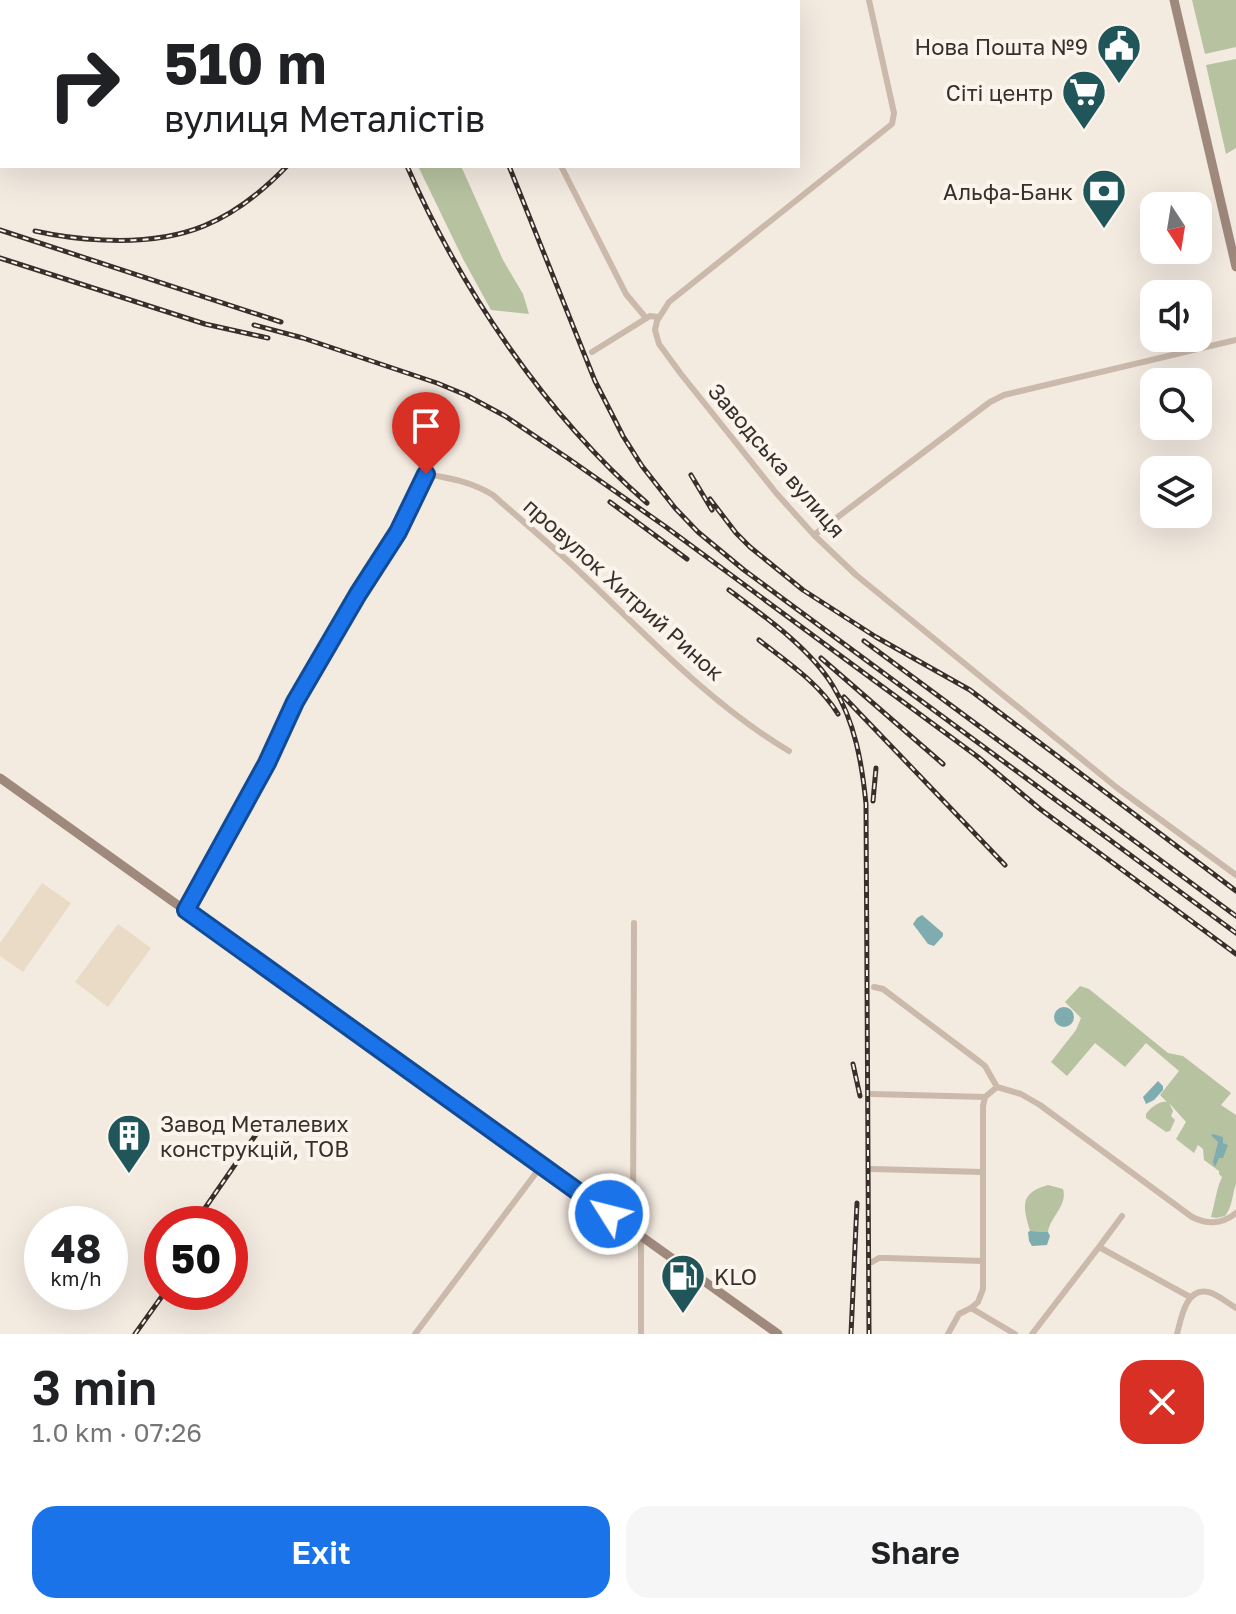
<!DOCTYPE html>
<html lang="en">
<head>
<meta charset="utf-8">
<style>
	:root { --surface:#fff; --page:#f6f6f6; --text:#202124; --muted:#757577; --accent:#1a73e8 }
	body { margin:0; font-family:"Golos Text",sans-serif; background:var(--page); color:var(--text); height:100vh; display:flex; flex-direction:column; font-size:30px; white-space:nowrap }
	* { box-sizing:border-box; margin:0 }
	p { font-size:26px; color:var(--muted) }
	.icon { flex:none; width:44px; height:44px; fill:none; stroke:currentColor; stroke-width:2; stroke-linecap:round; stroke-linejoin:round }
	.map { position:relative; height:1334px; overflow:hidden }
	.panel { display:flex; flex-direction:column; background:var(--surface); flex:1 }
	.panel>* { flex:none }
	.guide { position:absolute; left:0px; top:0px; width:800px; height:168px; box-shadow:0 8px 32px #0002; background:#fff; color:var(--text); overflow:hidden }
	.needle { width:52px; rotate:168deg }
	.fabs { position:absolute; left:1140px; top:192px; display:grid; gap:16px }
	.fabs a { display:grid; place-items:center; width:72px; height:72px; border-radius:16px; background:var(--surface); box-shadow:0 8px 32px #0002; font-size:40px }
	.speed { position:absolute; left:24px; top:1206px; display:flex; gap:16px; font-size:40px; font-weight:700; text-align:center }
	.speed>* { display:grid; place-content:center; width:104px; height:104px; border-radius:50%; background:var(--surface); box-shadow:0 8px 32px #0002; line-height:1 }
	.speed small { font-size:20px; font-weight:400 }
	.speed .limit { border:12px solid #d22; background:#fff; color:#111 }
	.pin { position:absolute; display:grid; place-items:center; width:68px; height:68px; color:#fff; margin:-82px -34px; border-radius:50% 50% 50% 0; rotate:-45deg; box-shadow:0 0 8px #0007 }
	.pin .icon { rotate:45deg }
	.me { position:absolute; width:88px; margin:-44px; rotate:306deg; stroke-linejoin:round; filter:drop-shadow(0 0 6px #0008) }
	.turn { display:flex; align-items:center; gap:28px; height:168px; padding:0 32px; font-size:36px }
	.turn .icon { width:104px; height:104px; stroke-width:2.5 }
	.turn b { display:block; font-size:56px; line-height:68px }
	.round { display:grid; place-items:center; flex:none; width:84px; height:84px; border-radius:24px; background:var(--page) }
	.summary { display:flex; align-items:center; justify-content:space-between; height:136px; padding:0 32px }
	h1 { font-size:48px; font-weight:600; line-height:60px }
	.button { display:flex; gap:16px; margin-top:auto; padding:16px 32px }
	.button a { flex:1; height:92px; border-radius:24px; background:var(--accent); color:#fff; font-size:32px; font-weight:600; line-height:92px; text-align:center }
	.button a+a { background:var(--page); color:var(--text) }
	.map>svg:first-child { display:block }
	.green { fill:#b6c2a0 }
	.plaza { fill:#eadbc7 }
	.water { fill:#7fadaf }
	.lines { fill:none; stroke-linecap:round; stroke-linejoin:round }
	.minor { stroke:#cbbaab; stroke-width:6 }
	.secondary { stroke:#9f897d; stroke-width:9 }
	.rail-casing { stroke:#392f2a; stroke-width:5 }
	.rail { stroke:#faf4ec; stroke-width:2; stroke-dasharray:6; stroke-linecap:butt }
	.route-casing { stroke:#114b97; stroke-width:20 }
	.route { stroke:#1a73e8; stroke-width:14 }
	.labels { text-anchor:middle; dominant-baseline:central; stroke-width:8; stroke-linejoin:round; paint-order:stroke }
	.poi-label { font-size:22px; fill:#392f2a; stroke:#faf4ec; text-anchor:end }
	.street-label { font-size:22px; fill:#392f2a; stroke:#faf4ec }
</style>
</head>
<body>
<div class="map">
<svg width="1236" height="1334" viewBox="0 0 1236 1334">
	<rect width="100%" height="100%" fill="#f3eae0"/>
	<!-- green -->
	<path class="green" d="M1192,0H1236V47L1205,54Z
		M1236,59V148L1226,154L1206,65Z
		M418,166H461L503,260L523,294L529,314L491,310L463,259Z
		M1080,986L1089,989L1168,1053L1183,1056L1231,1093L1221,1105L1236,1115V1184C1232,1194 1233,1206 1225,1216L1216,1218L1211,1217C1215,1203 1216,1190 1222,1177L1219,1174V1171L1204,1160L1203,1149L1198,1145L1194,1153L1176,1139L1186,1122L1169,1103L1173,1111L1171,1116L1175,1120L1170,1131L1166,1132L1146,1118V1114C1150,1108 1160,1100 1167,1102L1160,1095L1179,1071L1146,1043L1125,1067L1095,1043L1067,1076L1051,1062L1076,1030L1081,1018L1065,1002Z
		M1048,1185L1063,1189C1068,1205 1050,1217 1048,1232L1030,1231C1023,1207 1019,1193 1048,1185Z"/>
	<!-- plaza -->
	<path class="plaza" d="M42,883L71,903L23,972L0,956V943Z
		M118,924L151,948L108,1007L75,982Z"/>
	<!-- water -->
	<path class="water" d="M922,915L943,933V936L934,946L928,944L913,924L917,918Z
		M1054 1017a10 10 0 1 1 20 0a10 10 0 1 1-20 0Z
		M1158,1081L1163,1086V1090L1154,1100L1146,1104L1143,1097Z
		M1213,1134L1223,1137V1143L1228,1145L1223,1158H1219L1215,1167L1213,1162L1218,1142L1211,1135Z
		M1030,1231L1048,1232L1050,1236L1047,1245L1032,1246L1029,1241L1028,1232Z"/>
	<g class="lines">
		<!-- minor -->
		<path class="minor" d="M869,0L894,113L892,124L669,302L657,321L655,330L659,344L681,374L777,494L814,535L856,575L1116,787L1236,875
			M561,166L626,294L646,318
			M592,352L650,316L658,317
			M814,535L990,402L1004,395L1236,340
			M186,910L267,763L295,702L358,594L398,532L426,474C450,478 472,482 493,495C523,522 555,548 584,576C649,638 712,705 789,751
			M874,987L883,989L980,1062L985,1066L997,1087L1021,1094L1040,1105L1192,1217C1208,1225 1223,1224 1236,1213
			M997,1087L985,1097L983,1106V1289L978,1302L971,1308L1015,1334
			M872,1094L985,1097
			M872,1169L982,1172
			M633,1231L634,923
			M1099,1247L1122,1216
			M872,1262L879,1258H886L983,1261
			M415,1334L542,1165
			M641,1334V1237
			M948,1334L959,1314L971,1308
			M1032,1334L1099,1247L1190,1297
			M1177,1334C1181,1319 1186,1287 1208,1292C1218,1294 1227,1303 1236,1308"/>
		<!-- secondary -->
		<path class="secondary" d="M1174,0L1236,267
			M0,778L778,1334"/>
		<!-- rail casing -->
		<g class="rail-casing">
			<path id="rail" d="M336,0V2
				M350,0V2
				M456,0V2
				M407,166C460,288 546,415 647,503
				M509,166L595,381L623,436L642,466L675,508L698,532L744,570L1236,933
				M0,230L281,322
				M35,231C57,236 80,239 103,240C182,244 232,223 287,166
				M0,258L205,324L268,338
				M254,325L303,338L437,383L466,395L505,416L569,459L666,527L978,757L1040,809L1236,954
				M691,475L712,510
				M710,499L736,533L750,547L803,590L876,637L970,690L1236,891
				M610,502L687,559
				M729,590C764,616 810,648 833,686C855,722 862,763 866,804L869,1334
				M759,640C787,662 819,683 838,714
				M864,641L1236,916
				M821,658L943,764
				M844,697L1005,865
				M873,801L876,768
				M853,1064L860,1096
				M194,1224L266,1120
				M135,1334L165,1292
				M851,1334L857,1203"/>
		</g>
		<!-- rail -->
		<use href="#rail" class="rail"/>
	</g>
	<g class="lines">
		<!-- route casing -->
		<g class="route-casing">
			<path id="route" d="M426,474L398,532L358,594L295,702L267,763L186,910L609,1214"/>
		</g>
		<!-- route -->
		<use href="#route" class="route"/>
	</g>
	<!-- icons -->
	<defs>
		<g id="civic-pin" transform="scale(2.3)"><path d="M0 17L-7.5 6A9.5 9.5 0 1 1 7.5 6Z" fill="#20565a" stroke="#faf4ec"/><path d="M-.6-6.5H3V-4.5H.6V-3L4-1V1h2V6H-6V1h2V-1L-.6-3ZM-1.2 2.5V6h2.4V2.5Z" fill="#fff"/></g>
		<g id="supermarket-pin" transform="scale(2.3)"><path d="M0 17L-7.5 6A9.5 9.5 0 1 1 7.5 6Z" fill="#20565a" stroke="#faf4ec"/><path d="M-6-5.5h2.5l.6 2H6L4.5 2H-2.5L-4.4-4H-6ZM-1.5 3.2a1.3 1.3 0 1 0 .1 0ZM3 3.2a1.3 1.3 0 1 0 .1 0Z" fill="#fff"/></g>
		<g id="bank-pin" transform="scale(2.3)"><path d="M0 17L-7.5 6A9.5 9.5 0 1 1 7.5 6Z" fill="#20565a" stroke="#faf4ec"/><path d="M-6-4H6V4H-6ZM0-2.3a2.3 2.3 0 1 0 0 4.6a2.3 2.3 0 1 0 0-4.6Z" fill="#fff"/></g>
		<g id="building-pin" transform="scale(2.3)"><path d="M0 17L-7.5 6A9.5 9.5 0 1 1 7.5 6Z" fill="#20565a" stroke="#faf4ec"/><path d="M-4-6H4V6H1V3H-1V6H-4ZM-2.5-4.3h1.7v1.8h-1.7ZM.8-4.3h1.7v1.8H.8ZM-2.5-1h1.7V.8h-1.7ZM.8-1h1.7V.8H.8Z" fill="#fff"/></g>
		<g id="fuel-pin" transform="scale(2.3)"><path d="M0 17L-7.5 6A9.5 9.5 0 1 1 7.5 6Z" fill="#20565a" stroke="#faf4ec"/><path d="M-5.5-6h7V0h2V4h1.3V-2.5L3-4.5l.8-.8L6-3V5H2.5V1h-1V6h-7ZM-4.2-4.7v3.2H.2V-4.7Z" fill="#fff"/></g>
	</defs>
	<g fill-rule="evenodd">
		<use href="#civic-pin" x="1119" y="46"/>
		<use href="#supermarket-pin" x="1084" y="92"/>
		<use href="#bank-pin" x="1104" y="191"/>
		<use href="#building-pin" x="129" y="1136"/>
		<use href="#fuel-pin" x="683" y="1276"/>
	</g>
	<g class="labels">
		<!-- poi labels -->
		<g class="poi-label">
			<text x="1088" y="46">Нова Пошта №9</text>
			<text x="1053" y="92">Сіті центр</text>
			<text x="1073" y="191">Альфа-Банк</text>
			<text x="160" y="1123" text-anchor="start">Завод Металевих<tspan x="160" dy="25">конструкцій, ТОВ</tspan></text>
			<text x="714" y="1276" text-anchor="start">KLO</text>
		</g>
		<!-- street labels -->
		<g class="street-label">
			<text transform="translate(777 460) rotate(49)">Заводська вулиця</text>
			<text transform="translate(624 589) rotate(42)">провулок Хитрий Ринок</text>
		</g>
	</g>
</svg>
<div class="fabs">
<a><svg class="needle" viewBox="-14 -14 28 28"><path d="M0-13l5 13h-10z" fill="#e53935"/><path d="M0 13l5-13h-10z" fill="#757577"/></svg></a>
<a><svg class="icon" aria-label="sound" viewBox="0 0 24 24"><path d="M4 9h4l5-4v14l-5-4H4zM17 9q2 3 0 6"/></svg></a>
<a><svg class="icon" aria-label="search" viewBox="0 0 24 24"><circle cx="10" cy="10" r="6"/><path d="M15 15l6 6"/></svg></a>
<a><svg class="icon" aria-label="layers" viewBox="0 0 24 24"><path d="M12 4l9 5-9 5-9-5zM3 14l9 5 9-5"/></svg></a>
</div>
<div class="speed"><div>48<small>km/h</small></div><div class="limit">50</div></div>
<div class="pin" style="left:426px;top:474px;background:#d93025"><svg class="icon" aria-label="arrive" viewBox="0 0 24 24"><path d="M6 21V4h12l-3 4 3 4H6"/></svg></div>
<svg class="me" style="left:609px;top:1214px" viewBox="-20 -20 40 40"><circle r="17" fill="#1a73e8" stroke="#fff" stroke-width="3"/><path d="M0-11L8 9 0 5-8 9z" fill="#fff"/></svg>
<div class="guide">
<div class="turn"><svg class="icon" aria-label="right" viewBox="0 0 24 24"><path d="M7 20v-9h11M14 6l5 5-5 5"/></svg><div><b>510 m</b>вулиця Металістів</div></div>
</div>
</div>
<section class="panel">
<div class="summary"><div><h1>3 min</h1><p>1.0 km · 07:26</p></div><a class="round" style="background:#d93025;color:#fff"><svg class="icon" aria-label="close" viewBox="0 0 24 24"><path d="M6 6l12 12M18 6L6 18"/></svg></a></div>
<div class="button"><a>Exit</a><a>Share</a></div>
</section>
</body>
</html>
